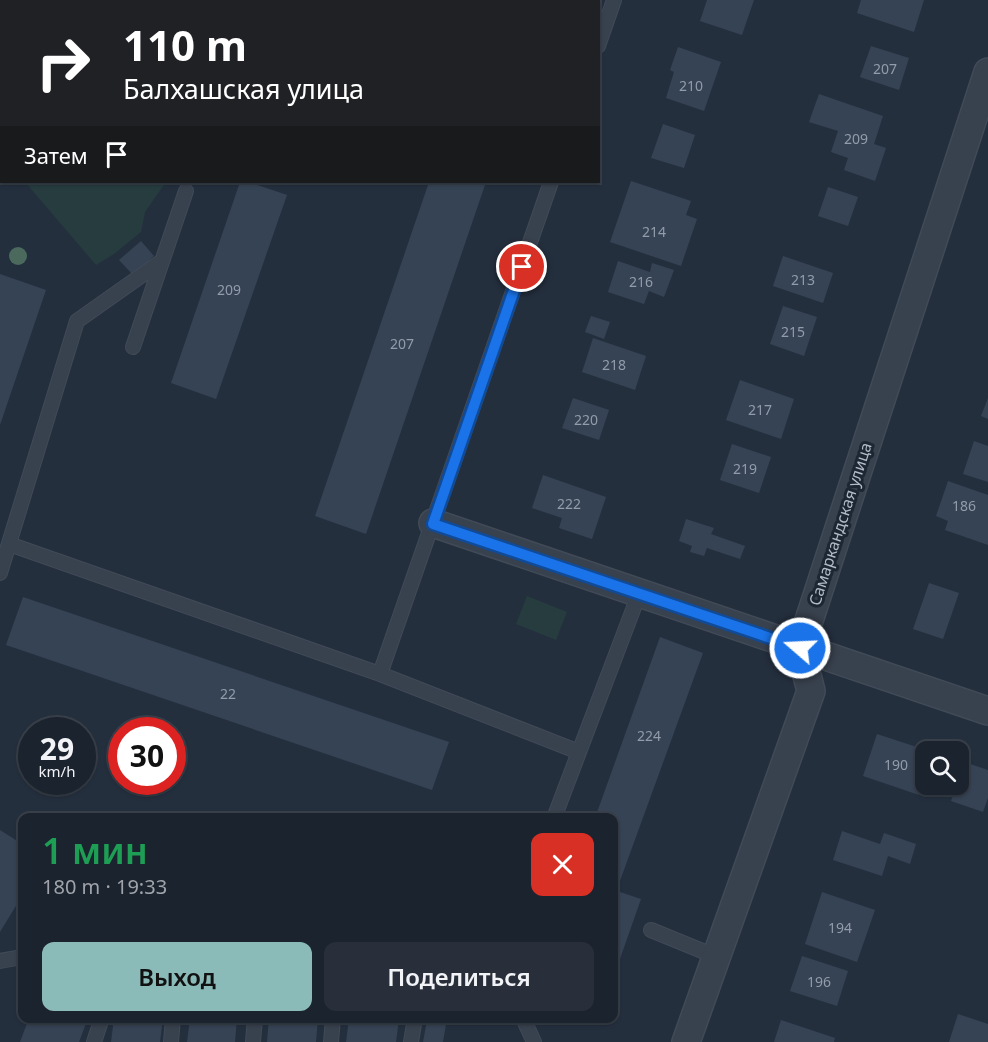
<!DOCTYPE html>
<html lang="ru">
<head>
<meta charset="utf-8">
<style>
	:root { --surface:#1b232e; --page:#282f3a; --text:#f1f3f6; --muted:#a0a4aa; --line:#39404a; --accent:#8bbbb9 }
	body { margin:0; font-family:"Noto Sans",sans-serif; background:var(--page); color:var(--text); height:100vh; display:flex; flex-direction:column; font-size:22px; white-space:nowrap }
	* { box-sizing:border-box; margin:0 }
	p { font-size:20px; color:var(--muted) }
	.icon { flex:none; width:33px; height:33px; fill:none; stroke:currentColor; stroke-width:2; stroke-linecap:round; stroke-linejoin:round }
	.map { position:relative; flex:1; overflow:hidden }
	.sheet { position:absolute; left:18px; top:813px; width:600px; height:210px; display:flex; flex-direction:column; background:var(--surface); border-radius:12px; box-shadow:0 2px 4px #0004,0 0 0 2px var(--line) }
	.sheet>* { flex:none }
	.guide { position:absolute; left:0px; top:0px; width:600px; height:183px; box-shadow:0 2px 4px #0004,0 0 0 2px var(--line); background:#202124; color:#fff; overflow:hidden }
	.fabs { position:absolute; left:915px; top:741px; display:grid; gap:12px }
	.fabs a { display:grid; place-items:center; width:54px; height:54px; border-radius:12px; background:var(--surface); box-shadow:0 2px 4px #0004,0 0 0 2px var(--line); font-size:30px }
	.speed { position:absolute; left:18px; top:717px; display:flex; gap:12px; font-size:30px; font-weight:700; text-align:center }
	.speed>* { display:grid; place-content:center; width:78px; height:78px; border-radius:50%; background:var(--surface); box-shadow:0 2px 4px #0004,0 0 0 2px var(--line); line-height:1 }
	.speed small { font-size:15px; font-weight:400 }
	.speed .limit { border:9px solid #d22; background:#fff; color:#111 }
	.pin { position:absolute; display:grid; place-items:center; width:51px; height:51px; color:#fff; margin:-26px; border:3px solid #fff; border-radius:50%; box-shadow:0 2px 6px #0007 }
	.me { position:absolute; width:66px; margin:-33px; rotate:289deg; stroke-linejoin:round; filter:drop-shadow(0 0 4px #0008) }
	.turn { display:flex; align-items:center; gap:21px; height:126px; padding:0 24px; font-size:27px }
	.turn .icon { width:78px; height:78px; stroke-width:2.5 }
	.turn b { display:block; font-size:42px; line-height:51px }
	.then { display:flex; align-items:center; height:57px; padding:0 24px; background:#0003; gap:12px; font-size:22px }
	.round { display:grid; place-items:center; flex:none; width:63px; height:63px; border-radius:12px; background:var(--page) }
	.summary { display:flex; align-items:center; justify-content:space-between; height:102px; padding:0 24px }
	h1 { font-size:36px; font-weight:600; line-height:45px; color:#1e9e55 }
	.primary-button { display:flex; gap:12px; margin-top:auto; padding:12px 24px }
	.primary-button a { flex:1; height:69px; border-radius:12px; background:var(--accent); color:#111; font-size:24px; font-weight:600; line-height:69px; text-align:center }
	.primary-button a+a { background:var(--page); color:var(--text) }
	.map>svg:first-child { display:block }
	.green { fill:#263c3f }
	.building { fill:#364354 }
	.lines { fill:none; stroke-linecap:round; stroke-linejoin:round }
	.lane-casing { stroke:#414a57; stroke-width:16 }
	.street-casing { stroke:#414a57; stroke-width:30 }
	.lane { stroke:#38414e; stroke-width:14 }
	.street { stroke:#38414e; stroke-width:27 }
	.tree { fill:#4b6a5d }
	.route-casing { stroke:#114b97; stroke-width:15 }
	.route { stroke:#1a73e8; stroke-width:10 }
	.labels { text-anchor:middle; dominant-baseline:central; stroke-width:6; stroke-linejoin:round; paint-order:stroke }
	.number-label { font-size:14px; fill:#929caa }
	.street-label { font-size:16px; fill:#b4bcc9; stroke:#1d2633 }
</style>
</head>
<body>
<div class="map">
<svg width="988" height="1042" viewBox="0 0 988 1042">
	<rect width="100%" height="100%" fill="#242f3e"/>
	<!-- green -->
	<path class="green" d="M0,54H2L1,153L0,151Z
		M25,182H166L145,212L141,232L114,254L96,265Z
		M527,596L567,612L556,640L516,624Z"/>
	<!-- building -->
	<path class="building" d="M707,0H754L742,35L700,21Z
		M861,0H924L914,32L857,13Z
		M871,46L909,58L899,90L860,77Z
		M678,47L721,62L704,111L666,98L674,72L670,70Z
		M819,94L883,116L874,144L886,148L875,181L844,170L848,158L831,152L838,131L809,122Z
		M663,124L695,135L684,168L651,158Z
		M631,181L691,201L686,215L697,219L681,266L610,242Z
		M240,182H249L287,195L216,399L171,383Z
		M429,182H486L366,534L315,516Z
		M828,187L858,197L848,226L818,216Z
		M141,241L154,256L133,275L119,260Z
		M783,256L833,273L823,303L773,286Z
		M618,261L650,272L652,263L674,270L664,297L649,291L644,304L608,292Z
		M0,274L46,290L0,425Z
		M783,306L817,317L804,356L770,344Z
		M591,316L610,322L604,339L585,332Z
		M593,338L646,356L635,390L582,372Z
		M740,380L794,399L781,439L726,420Z
		M573,398L609,410L599,440L562,428Z
		M988,398V419L981,416Z
		M974,441L988,446V482L963,474Z
		M732,444L771,457L759,493L720,480Z
		M543,475L606,497L592,539L559,528L562,518L532,508Z
		M948,481L988,495V545L945,530L948,521L936,516Z
		M686,519L714,528L711,534L745,546L740,559L707,548L704,556L690,552L692,546L679,541Z
		M929,583L959,593L943,639L913,629Z
		M23,597L449,742L432,790L6,645Z
		M660,637L703,653L617,889L614,888V818H595Z
		M877,734L926,750V776L919,795L863,776Z
		M964,762L988,770V798L983,812L951,801Z
		M0,830L22,844V896L0,932Z
		M842,831L880,844L884,833L916,844L910,864L888,856L882,876L833,860Z
		M614,890L641,899L614,976Z
		M822,892L875,910L857,962L805,944Z
		M802,956L848,971L837,1006L790,991Z
		M958,1014L988,1024V1042H949Z
		M29,1018H88L79,1042H20Z
		M114,1018H163L160,1042H111Z
		M190,1018H237L235,1042H187Z
		M269,1018H318L316,1042H267Z
		M349,1018L399,1019L396,1042H346Z
		M578,1018H599L597,1025Z
		M427,1020L446,1024L443,1042H423Z
		M781,1020L835,1038L834,1042H774Z"/>
	<g class="lines">
		<!-- lane casing -->
		<g class="lane-casing">
			<path id="lane" d="M230,0L236,2
				M485,2L486,0
				M598,46L614,0
				M133,347L186,191
				M9,544L380,674L579,752
				M0,573L77,321L162,261
				M380,674L551,182
				M554,818L639,594
				M651,930L717,957
				M0,961L22,957
				M523,1018L534,1042
				M94,1042L102,1018
				M171,1042L173,1018
				M253,1042L255,1018
				M331,1042L333,1018
				M411,1042L415,1018"/>
		</g>
		<!-- street casing -->
		<g class="street-casing">
			<path id="street" d="M433,523L988,711
				M686,1042L811,691L800,648L988,72"/>
		</g>
		<!-- lane -->
		<use href="#lane" class="lane"/>
		<!-- street -->
		<use href="#street" class="street"/>
	</g>
	<!-- trees -->
	<circle class="tree" cx="18" cy="256" r="9"/>
	<g class="lines">
		<!-- route casing -->
		<g class="route-casing">
			<path id="route" d="M522,267L433,524L800,648"/>
		</g>
		<!-- route -->
		<use href="#route" class="route"/>
	</g>
	<g class="labels">
		<!-- number labels -->
		<g class="number-label">
			<text x="885" y="68">207</text>
			<text x="691" y="85">210</text>
			<text x="856" y="138">209</text>
			<text x="654" y="231">214</text>
			<text x="803" y="279">213</text>
			<text x="641" y="281">216</text>
			<text x="229" y="289">209</text>
			<text x="793" y="331">215</text>
			<text x="402" y="343">207</text>
			<text x="614" y="364">218</text>
			<text x="760" y="409">217</text>
			<text x="586" y="419">220</text>
			<text x="745" y="468">219</text>
			<text x="569" y="503">222</text>
			<text x="964" y="505">186</text>
			<text x="228" y="693">22</text>
			<text x="649" y="735">224</text>
			<text x="896" y="764">190</text>
			<text x="840" y="927">194</text>
			<text x="819" y="981">196</text>
		</g>
		<!-- street labels -->
		<g class="street-label">
			<text transform="translate(840 524) rotate(-72)">Самаркандская улица</text>
		</g>
	</g>
</svg>
<div class="fabs">
<a><svg class="icon" aria-label="search" viewBox="0 0 24 24"><circle cx="10" cy="10" r="6"/><path d="M15 15l6 6"/></svg></a>
</div>
<div class="speed"><div>29<small>km/h</small></div><div class="limit">30</div></div>
<div class="pin" style="left:522px;top:267px;background:#d93025"><svg class="icon" aria-label="arrive" viewBox="0 0 24 24"><path d="M6 21V4h12l-3 4 3 4H6"/></svg></div>
<svg class="me" style="left:800px;top:648px" viewBox="-20 -20 40 40"><circle r="17" fill="#1a73e8" stroke="#fff" stroke-width="3"/><path d="M0-11L8 9 0 5-8 9z" fill="#fff"/></svg>
<div class="guide">
<div class="turn"><svg class="icon" aria-label="right" viewBox="0 0 24 24"><path d="M7 20v-9h11M14 6l5 5-5 5"/></svg><div><b>110 m</b>Балхашская улица</div></div>
<div class="then">Затем<svg class="icon" aria-label="arrive" viewBox="0 0 24 24"><path d="M6 21V4h12l-3 4 3 4H6"/></svg></div>
</div>
<section class="sheet">
<div class="summary"><div><h1>1 мин</h1><p>180 m · 19:33</p></div><a class="round" style="background:#d93025;color:#fff"><svg class="icon" aria-label="close" viewBox="0 0 24 24"><path d="M6 6l12 12M18 6L6 18"/></svg></a></div>
<div class="primary-button"><a>Выход</a><a>Поделиться</a></div>
</section>
</div>
</body>
</html>
